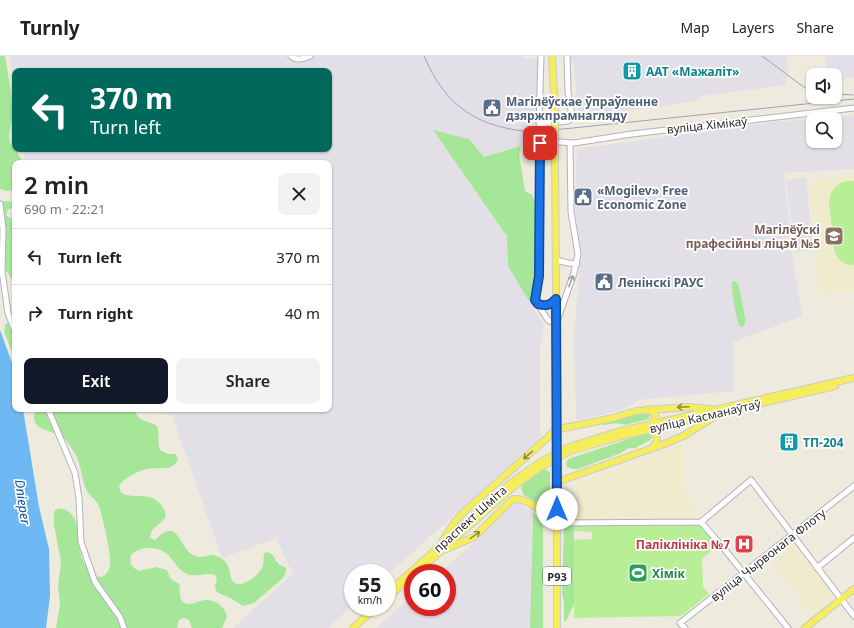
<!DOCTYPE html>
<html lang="en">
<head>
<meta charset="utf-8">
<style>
	:root { --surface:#fff; --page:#f2f2f2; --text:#222; --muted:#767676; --line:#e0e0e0; --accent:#111827 }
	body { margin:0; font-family:"Noto Sans",sans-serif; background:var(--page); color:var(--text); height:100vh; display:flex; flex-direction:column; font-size:15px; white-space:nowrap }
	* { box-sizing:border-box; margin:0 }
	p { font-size:13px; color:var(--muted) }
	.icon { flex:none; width:22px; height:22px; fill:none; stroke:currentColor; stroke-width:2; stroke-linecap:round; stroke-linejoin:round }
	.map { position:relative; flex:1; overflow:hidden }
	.details { position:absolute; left:12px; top:104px; width:320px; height:252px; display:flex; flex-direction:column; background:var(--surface); border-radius:8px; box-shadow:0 1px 3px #0004 }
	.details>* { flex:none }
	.guide { position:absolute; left:12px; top:12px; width:320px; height:84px; border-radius:8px; box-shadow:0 1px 3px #0004; background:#00695c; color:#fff; overflow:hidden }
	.buttons { position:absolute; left:806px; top:12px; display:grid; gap:8px }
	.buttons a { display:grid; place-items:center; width:36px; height:36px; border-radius:8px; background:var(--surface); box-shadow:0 1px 3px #0004; font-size:20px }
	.speed { position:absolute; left:344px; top:508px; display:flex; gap:8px; font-size:20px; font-weight:700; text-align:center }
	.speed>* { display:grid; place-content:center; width:52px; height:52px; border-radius:50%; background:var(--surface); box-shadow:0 1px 3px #0004; line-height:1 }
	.speed small { font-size:10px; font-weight:400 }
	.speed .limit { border:6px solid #d22; background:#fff; color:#111 }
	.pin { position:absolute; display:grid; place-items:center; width:34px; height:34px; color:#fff; margin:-17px; border-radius:8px; box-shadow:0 2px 6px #0006 }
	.me { position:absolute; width:44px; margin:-22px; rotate:0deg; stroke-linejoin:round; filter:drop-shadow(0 0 3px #0008) }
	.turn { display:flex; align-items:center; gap:14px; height:84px; padding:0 12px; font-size:18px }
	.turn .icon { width:52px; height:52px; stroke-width:2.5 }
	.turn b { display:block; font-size:28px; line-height:34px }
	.round { display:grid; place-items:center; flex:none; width:42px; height:42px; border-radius:8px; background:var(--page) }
	.overview { display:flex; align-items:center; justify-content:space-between; height:68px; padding:0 12px }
	h1 { font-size:24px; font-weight:600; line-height:30px }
	.primary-button { display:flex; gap:8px; margin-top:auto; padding:8px 12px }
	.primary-button a { flex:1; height:46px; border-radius:8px; background:var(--accent); color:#fff; font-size:16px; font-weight:600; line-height:46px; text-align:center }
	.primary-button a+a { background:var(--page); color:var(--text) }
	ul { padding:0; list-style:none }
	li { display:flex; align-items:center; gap:12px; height:56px; padding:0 12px; border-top:1px solid var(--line) }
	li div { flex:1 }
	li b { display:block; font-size:15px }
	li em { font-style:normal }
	header { display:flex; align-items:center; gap:24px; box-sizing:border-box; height:56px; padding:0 20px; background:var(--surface); border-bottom:1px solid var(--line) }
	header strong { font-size:19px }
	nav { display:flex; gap:22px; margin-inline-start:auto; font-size:14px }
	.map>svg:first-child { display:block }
	.industrial { fill:#e2dfe7; fill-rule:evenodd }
	.education { fill:#f0ebcd }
	.green { fill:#a6e699 }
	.pitch { fill:#b8ee95 }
	.water { fill:#6eb8f3 }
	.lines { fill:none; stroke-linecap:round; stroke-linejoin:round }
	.minor-casing { stroke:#b2b2c0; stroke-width:7 }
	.major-casing { stroke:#ccc; stroke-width:8 }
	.minor { stroke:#fff; stroke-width:5 }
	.major { stroke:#f6ed5c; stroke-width:6 }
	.rail { stroke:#a1a0b7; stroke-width:1 }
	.major-bridge-casing { stroke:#ccc; stroke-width:8; stroke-linecap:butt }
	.major-bridge { stroke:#f6ed5c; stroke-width:6 }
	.oneway { stroke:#a0a0a0 }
	.oneway2 { stroke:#918c44 }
	.route-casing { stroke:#114b97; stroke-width:10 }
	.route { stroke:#1a73e8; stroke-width:7 }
	.labels { text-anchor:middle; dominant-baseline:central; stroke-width:3.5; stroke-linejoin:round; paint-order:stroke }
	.shield { fill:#fff; stroke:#6b6b6b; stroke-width:1 }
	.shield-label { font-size:11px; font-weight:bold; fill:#2c2c2c }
	.culture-label { font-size:12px; font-weight:bold; fill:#0d838f; stroke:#fff; text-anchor:start }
	.service-label { font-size:12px; font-weight:bold; fill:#4e5e75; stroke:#fff; text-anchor:start }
	.street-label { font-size:12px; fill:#2c2c2c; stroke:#fff }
	.education-label { font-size:12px; font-weight:bold; fill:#785e54; stroke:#fff; text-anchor:end }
	.health-label { font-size:12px; font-weight:bold; fill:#be3a42; stroke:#fff; text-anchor:end }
	.leisure-label { font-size:12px; font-weight:bold; fill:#27864d; stroke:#fff; text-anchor:start }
	.water-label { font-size:13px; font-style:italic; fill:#0953a4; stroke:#fff }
</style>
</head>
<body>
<header>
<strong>Turnly</strong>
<nav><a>Map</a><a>Layers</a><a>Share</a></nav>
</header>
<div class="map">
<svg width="854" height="572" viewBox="0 0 854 572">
	<rect width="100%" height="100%" fill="#eeeade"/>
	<!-- industrial -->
	<path class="industrial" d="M10,0H522L523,2L540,3L537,52L521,90L484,101L469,83L433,75L507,180L508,210L544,269L540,289V383L387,519V517H353V549L327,572H233L293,518L276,482L222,502L172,359L166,358L165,355V353H329V107H26L23,93H329V15H15V55Z
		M570,0H787L788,20L784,29L701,40V44L598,59V54L578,56L573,6H570Z
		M825,0H854V22L835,23V19H827Z
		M854,59V113L784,117L792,191V199L802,260L733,286V335L637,344L632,349L618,355L578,364L576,363L574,280L581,200L575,154L577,93L775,66ZM813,63H835V85H813Z
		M806,122L813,194L795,196L786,124Z
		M515,446L519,447L533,456L534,462L532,468L530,572H376L413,539V551H447V517H439L467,493L496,463Z"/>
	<!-- education -->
	<path class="education" d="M854,119V235L819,237L809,125Z
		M683,387V429L693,448L695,463H576V426L601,419Z
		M794,487L836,539L812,560L773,508L785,494Z"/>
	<!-- green -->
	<path class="green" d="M0,0H5C8,18 13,43 12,62C12,69 8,76 9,83C11,92 20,98 23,107H15V134L6,135L0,133Z
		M433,74L469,83L484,101L521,90L519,98L525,135L532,139L536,149V222L532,244L529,245L508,210L507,180L509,179H506Z
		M9,145L13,148V151L8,154L6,159L10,162L15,161V230L8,217L0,209V146Z
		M735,225L739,230L745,262V267L743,271L739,270C736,258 731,237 732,226Z
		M7,267L11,268L15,273V304L4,276L5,269Z
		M36,353H135C136,366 148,364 157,370C160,378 157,387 160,394L168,398H175L178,402C174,417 159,410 148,413C139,414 124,422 119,430L121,437C136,444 150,434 162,450C165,454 166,457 165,462C159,469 150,472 150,482L155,484C180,459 177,492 195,500C201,503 207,499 213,499C236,505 226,522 235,527C244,532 260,518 263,510C264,506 263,502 264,498L266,496C274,497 273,502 278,507C280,510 284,510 286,512V516L283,522L254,547L243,550C239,548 236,545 232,543C221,537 211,539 217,523L215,519C205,516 198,522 187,518C172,511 173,494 152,492C145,491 138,493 132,498C128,506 132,512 139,515L156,511L167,514L170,522L179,528C181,533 178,541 183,546C190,551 197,545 204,544C215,543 225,550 227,561L222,572H192L189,564L184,562L179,564L177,572H56L60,548L58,530L61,506L54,469V458L55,454C59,452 62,452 66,454C87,465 71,500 91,515C95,518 97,521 102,521C107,518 109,515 110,509C112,502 102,458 99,450C96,443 89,440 86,433C80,419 82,406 72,393C70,389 66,384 62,381C51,373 27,375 36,353Z
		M647,356L650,359L649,363L625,369L616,367L605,369H603V367Z
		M647,377L651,378L652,382L650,384L635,392H628L621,397L578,413H572L567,411L566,407L568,403Z
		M543,414H547L550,417V448L548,453H546L523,438L521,432L524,427Z
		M533,456L541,465L543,470V572H530Z
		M564,470H574V548L566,565H564V547L562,537Z"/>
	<!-- pitch -->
	<path class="pitch" d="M847,125H854V209C833,209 833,189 832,173C831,165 830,156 829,148C829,136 835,128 847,125Z
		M701,469L717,490L702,503L703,530L709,538L681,560L574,562V484L592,483V476L574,475L573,470Z"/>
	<!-- water -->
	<path class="water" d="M0,274L15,315V353H23L39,451L49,493L50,540L46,572H0Z"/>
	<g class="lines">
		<!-- minor casing -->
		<g class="minor-casing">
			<path id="minor" d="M291,0C297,5 303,3 310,0
				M541,0L539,68L568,65L570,63L571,54L568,36L567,0
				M549,85L540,87L539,220L535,244L548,264L556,268L574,217L578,198L571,156L570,87
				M561,86L574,87L632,78L854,52
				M0,148L3,173L2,215L8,257L15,276
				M556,204L568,207L577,208
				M538,249H549L556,243
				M48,353L75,417L79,442L81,486L95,526L120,561L124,572
				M701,466L751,424L854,560
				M557,467L701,466L721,489L788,572
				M817,512L854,482
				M685,572L680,567L854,430"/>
		</g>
		<!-- major casing -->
		<g class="major-casing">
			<path id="major" d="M552,0L555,55
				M555,96L557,384
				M649,353C656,357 658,363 651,368
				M652,392C658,385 659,380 652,373
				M557,411V572
				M557,426L667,387L685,379L714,361
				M443,484L455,466L464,456L546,383L556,373L569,371L613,362L636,355L688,351L711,353
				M446,493L474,481L513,443C530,442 543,458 557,467
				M416,517L513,431L539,412L570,395L618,381L835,330
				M387,537L512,426L539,407L569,391L617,376L854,322
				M387,542L413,520
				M353,572L377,551
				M805,572L854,533"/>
		</g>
		<!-- minor -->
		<use href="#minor" class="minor"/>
		<!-- major -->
		<use href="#major" class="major"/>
		<!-- rail -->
		<path class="rail" d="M424,0C446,52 479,72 534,76L854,43
			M762,0L805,32L813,34
			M835,38L853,39"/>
		<!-- major-bridge casing -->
		<g class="major-bridge-casing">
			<path id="major-bridge" d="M555,55V96
				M557,384V411"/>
		</g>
		<!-- major-bridge -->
		<use href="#major-bridge" class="major-bridge"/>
	</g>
	<!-- one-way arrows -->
	<defs><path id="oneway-shaft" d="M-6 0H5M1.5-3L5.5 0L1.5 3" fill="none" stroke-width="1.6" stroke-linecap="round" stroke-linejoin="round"/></defs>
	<use class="oneway" href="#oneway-shaft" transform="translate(571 225) rotate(-69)"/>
	<g class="oneway2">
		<use href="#oneway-shaft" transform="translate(683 351) rotate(178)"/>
		<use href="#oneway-shaft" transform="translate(528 399) rotate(139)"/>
		<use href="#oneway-shaft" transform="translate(475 479) rotate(-36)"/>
	</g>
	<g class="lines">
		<!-- route casing -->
		<g class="route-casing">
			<path id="route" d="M540,87L539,220L535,244L538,248C545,250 550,250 556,243L557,453"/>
		</g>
		<!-- route -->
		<use href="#route" class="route"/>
	</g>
	<!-- icons -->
	<defs>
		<g id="building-square" transform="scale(1)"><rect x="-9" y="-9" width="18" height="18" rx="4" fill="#0f9aa8" stroke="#fff"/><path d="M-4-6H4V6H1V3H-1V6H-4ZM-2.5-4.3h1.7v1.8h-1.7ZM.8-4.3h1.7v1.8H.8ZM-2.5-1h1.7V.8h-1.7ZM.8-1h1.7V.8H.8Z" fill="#fff"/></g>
		<g id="civic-square" transform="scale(1)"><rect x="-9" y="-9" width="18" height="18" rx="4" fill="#5c6f8a" stroke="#fff"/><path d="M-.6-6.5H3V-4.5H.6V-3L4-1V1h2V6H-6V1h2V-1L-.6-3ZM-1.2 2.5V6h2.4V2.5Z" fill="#fff"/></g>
		<g id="university-square" transform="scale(1)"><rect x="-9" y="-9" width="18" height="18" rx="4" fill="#8d6e63" stroke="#fff"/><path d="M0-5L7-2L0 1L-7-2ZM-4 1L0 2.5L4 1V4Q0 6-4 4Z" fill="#fff"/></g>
		<g id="hospital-square" transform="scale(1)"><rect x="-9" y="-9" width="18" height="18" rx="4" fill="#e0444e" stroke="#fff"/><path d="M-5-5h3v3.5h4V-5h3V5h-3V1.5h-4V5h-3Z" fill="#fff"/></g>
		<g id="stadium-square" transform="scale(1)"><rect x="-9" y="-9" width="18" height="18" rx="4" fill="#2e9e5b" stroke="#fff"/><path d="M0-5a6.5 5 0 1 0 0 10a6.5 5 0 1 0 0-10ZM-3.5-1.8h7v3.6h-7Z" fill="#fff"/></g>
	</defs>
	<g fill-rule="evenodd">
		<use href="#building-square" x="632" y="15"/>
		<use href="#civic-square" x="492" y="52"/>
		<use href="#civic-square" x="583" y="141"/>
		<use href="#university-square" x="834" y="180"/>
		<use href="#civic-square" x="604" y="226"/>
		<use href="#building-square" x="789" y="386"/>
		<use href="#hospital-square" x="744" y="488"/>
		<use href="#stadium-square" x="638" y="517"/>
	</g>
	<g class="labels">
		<!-- shield labels -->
		<rect class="shield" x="543" y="511" width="28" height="18" rx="3"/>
		<g class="shield-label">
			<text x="557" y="520">Р93</text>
		</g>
		<!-- culture labels -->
		<g class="culture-label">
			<text x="646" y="15">ААТ «Мажаліт»</text>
			<text x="803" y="386">ТП-204</text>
		</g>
		<!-- service labels -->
		<g class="service-label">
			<text x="506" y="45">Магілёўскае ўпраўленне<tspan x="506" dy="14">дзяржпрамнагляду</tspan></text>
			<text x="597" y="134">«Mogilev» Free<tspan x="597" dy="14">Economic Zone</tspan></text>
			<text x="618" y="226">Ленінскі РАУС</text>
		</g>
		<!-- street labels -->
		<g class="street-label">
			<text transform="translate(707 69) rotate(-6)">вуліца Хімікаў</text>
			<text transform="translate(705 360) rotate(-13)">вуліца Касманаўтаў</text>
			<text transform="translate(470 463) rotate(-42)">праспект Шміта</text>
			<text transform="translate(768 499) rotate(-38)">вуліца Чырвонага Флоту</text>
		</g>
		<!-- education labels -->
		<g class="education-label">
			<text x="820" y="173">Магілёўскі<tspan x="820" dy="14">прафесійны ліцэй №5</tspan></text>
		</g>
		<!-- health labels -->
		<g class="health-label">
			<text x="730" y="488">Паліклініка №7</text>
		</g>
		<!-- leisure labels -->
		<g class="leisure-label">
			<text x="652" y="517">Хімік</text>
		</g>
		<!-- water labels -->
		<g class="water-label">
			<text transform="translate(23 446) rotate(82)">Dnieper</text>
		</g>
	</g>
</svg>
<div class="buttons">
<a><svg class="icon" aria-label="sound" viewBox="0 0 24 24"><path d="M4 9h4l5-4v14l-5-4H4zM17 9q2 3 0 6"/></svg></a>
<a><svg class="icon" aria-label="search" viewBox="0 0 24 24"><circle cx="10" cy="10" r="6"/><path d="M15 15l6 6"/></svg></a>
</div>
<div class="speed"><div>55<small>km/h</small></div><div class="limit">60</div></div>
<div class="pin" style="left:540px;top:87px;background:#d93025"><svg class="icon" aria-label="arrive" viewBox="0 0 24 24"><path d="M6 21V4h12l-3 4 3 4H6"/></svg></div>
<svg class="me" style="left:557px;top:453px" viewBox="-20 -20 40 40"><circle r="19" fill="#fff"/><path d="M0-13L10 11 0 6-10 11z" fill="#1a73e8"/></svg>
<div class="guide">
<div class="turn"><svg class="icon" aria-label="left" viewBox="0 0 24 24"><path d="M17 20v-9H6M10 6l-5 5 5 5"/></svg><div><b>370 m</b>Turn left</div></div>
</div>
<section class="details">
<div class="overview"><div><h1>2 min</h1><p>690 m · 22:21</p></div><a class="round"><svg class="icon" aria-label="close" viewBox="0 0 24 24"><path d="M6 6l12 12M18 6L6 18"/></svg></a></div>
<ul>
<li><svg class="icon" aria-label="left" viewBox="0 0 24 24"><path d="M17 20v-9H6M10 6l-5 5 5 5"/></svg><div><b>Turn left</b></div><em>370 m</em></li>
<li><svg class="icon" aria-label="right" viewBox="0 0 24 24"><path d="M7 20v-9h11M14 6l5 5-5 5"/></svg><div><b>Turn right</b></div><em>40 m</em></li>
</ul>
<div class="primary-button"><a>Exit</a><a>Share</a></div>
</section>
</div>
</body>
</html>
